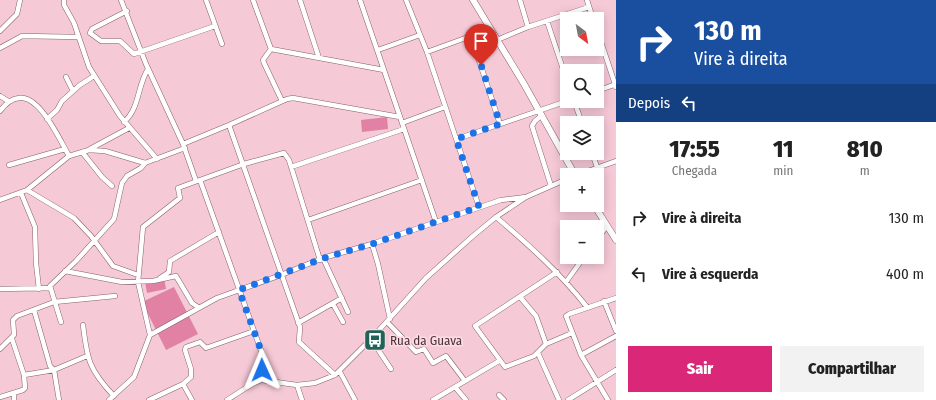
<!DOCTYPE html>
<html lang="pt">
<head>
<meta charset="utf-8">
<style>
	:root { --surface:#fff; --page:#f2f2f2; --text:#222; --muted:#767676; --accent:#db2777 }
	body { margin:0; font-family:"Fira Sans Condensed",sans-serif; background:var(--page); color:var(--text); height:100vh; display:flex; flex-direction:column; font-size:15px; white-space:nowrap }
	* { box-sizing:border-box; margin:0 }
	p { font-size:13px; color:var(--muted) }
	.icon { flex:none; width:22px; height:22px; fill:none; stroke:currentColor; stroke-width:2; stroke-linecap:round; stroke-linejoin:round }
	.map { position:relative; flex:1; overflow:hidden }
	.panel { display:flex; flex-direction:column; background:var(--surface); width:320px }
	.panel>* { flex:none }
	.top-card { background:#1a4fa0; color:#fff; overflow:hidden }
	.needle { width:26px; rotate:148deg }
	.buttons { position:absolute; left:560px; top:12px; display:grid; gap:8px }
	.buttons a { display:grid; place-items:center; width:44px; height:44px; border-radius:0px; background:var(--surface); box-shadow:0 2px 10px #0003; font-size:20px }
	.pin { position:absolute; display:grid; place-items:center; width:34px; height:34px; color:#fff; margin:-41px -17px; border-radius:50% 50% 50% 0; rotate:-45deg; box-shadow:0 0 4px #0007 }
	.pin .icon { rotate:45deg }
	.me { position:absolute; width:44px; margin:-22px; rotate:359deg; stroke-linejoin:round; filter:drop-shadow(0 0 3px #0008) }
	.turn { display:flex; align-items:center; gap:14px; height:84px; padding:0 12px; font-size:18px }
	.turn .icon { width:52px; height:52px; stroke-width:2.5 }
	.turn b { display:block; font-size:28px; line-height:34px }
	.then { display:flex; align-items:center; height:38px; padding:0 12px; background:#0003; gap:8px; font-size:15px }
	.eta { display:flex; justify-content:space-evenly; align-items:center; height:68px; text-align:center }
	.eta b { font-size:24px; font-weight:800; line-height:28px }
	.button { display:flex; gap:8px; margin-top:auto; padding:8px 12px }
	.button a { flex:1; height:46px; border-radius:0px; background:var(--accent); color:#fff; font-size:16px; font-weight:800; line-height:46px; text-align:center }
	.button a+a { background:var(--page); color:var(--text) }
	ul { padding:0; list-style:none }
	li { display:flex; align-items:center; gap:12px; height:56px; padding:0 12px }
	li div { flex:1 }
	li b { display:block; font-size:15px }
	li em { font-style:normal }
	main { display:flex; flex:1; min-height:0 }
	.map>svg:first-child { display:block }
	.green { fill:#e182a4 }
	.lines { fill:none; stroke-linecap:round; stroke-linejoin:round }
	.street-casing { stroke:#875f6c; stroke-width:5.5 }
	.secondary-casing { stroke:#875f6c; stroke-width:7 }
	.street { stroke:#fff; stroke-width:4.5 }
	.secondary { stroke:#fff; stroke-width:6 }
	.route { stroke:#1a73e8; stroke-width:7; stroke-dasharray:0 12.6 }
	.labels { text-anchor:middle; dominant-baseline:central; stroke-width:3.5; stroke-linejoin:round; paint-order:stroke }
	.poi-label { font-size:13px; fill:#46343a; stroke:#fed9e4; text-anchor:start }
</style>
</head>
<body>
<main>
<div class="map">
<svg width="616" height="400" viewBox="0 0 616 400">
	<rect width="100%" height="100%" fill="#f6c9d7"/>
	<!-- green -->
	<path class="green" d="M387,117L388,129L362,132L361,120Z
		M164,278L166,289L147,293L145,282Z
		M174,287L198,334L166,350L142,302Z"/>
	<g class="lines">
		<!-- street casing -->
		<g class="street-casing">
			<path id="street" d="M64,0V5L74,23L89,67L120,116L157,159
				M121,0L146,64L183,144L196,181
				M206,0L222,44
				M253,0L271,49L263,60L264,63L282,101
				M300,0L319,58
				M360,0L436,222
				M406,0L427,52L479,207
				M520,0L528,27
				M587,0L593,19
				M127,11L92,29L90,33L101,41H120L134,54L215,26
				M547,21L567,81
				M597,30L616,87
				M0,31L17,14L20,0
				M471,36L500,124
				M497,40L528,27L589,7
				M0,48L22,36L78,37
				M271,49L384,70
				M378,50L420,35
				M427,52L471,36L488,25
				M66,77L73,91
				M597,91L616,84
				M0,96L8,101
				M574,101L582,123
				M0,111C30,71 56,133 69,156
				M542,115L535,121L532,126L551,186
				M47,119L57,110L62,101L80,85L94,76
				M124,122C140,108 137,86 148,69
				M402,123L445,107
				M229,125L300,327L299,342L335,375
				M457,139L567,101
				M183,144L229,125L287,99L293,98L400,117
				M90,149L129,128
				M82,152L102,177L112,186
				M592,153L597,167
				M9,165L65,149
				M291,167L404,129
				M577,175L616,161
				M200,180L263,356L261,380
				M27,190L74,218L91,236L113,266L138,275
				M21,193L35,227L36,263L39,289
				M0,200L27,190L69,156L89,150L105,151L145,163L185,148
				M496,217C529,245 560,273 587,307
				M308,220L422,180
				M597,239L607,226
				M372,244L378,264L390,319
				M323,258L348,312
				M65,271L122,282L153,281L176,276L192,303L198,307
				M557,272L475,326L505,367L534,356L546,344L572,333
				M160,278L169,272L170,261L219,232
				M566,282L584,257
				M0,289L50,288
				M520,297L536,316L546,344
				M604,301L616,331
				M333,304L343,322
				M34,310L50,366L54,370L59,400
				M61,322L50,286L76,261L114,219L122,183L127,176L141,168L145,163
				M387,322L416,352L424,349L433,363L446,356L465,381
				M298,323L342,298
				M83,325C87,359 89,370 114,396
				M150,335L138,282L143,227L180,198L178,188L244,164L284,153L289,160L320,260
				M371,339L391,369
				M0,349L14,335L13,320L17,316L54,302L115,296
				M538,353L559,400
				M581,355L616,336
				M340,372L355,400
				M24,375L54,370L87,356
				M183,384L192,400
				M297,385L302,400
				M455,387L466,400
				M14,393V400
				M499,395L504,400
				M0,397L23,390L25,388L24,375L12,339
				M109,400L134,377L150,335L217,298L281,275L323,258L372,244L501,200L526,197
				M149,400L183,384L191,377V369L185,350L186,347L200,342L206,348L254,331
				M227,400L252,384L261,380L297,385L315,383L335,375L371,339L426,278L473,236L496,217L526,197L567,179
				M433,400L499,361
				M568,400L616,370
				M608,400L581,355L566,316L569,314L616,298"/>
		</g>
		<!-- secondary casing -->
		<g class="secondary-casing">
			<path id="secondary" d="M473,0L524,84L575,175
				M594,205L616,240"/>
		</g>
		<!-- street -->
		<use href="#street" class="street"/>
		<!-- secondary -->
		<use href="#secondary" class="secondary"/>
	</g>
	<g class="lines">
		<!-- route -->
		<path class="route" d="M262,370L263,356L239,290L324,258L372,244L479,207L456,139L500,124L481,65"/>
	</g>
	<!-- icons -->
	<defs>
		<g id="bus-square" transform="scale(1.15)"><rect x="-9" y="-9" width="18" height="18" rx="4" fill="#1e6457" stroke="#fed9e4"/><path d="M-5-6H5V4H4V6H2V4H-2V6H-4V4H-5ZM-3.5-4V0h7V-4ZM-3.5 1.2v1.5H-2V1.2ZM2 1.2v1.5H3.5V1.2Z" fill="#fff"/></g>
	</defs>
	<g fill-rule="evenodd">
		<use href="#bus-square" x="375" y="340"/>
	</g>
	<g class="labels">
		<!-- poi labels -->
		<g class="poi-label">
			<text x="390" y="340">Rua da Guava</text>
		</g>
	</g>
</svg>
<div class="buttons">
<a><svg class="needle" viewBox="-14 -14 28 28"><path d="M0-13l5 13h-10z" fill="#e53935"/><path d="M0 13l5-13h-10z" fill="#767676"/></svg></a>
<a><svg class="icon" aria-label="search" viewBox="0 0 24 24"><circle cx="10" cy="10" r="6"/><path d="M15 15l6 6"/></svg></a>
<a><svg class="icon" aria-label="layers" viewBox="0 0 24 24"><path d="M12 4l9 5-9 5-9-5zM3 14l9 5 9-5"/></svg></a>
<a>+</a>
<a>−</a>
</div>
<div class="pin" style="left:481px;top:65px;background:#d93025"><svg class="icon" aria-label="arrive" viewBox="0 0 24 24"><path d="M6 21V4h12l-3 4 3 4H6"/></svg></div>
<svg class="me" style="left:262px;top:370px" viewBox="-20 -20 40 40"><path d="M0-17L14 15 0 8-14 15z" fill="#1a73e8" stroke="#fff" stroke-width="4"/></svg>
</div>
<section class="panel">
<div class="top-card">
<div class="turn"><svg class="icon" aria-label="right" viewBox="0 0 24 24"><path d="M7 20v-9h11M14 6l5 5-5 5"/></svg><div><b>130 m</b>Vire à direita</div></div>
<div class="then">Depois<svg class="icon" aria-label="left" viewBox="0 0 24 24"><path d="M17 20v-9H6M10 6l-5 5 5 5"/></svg></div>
</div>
<div class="eta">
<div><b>17:55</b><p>Chegada</p></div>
<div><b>11</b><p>min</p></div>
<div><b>810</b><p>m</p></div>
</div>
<ul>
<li><svg class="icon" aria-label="right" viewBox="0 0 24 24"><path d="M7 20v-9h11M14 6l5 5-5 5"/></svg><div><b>Vire à direita</b></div><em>130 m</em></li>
<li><svg class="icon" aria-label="left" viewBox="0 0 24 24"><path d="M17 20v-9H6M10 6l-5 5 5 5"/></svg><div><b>Vire à esquerda</b></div><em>400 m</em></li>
</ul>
<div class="button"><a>Sair</a><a>Compartilhar</a></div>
</section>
</main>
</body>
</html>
